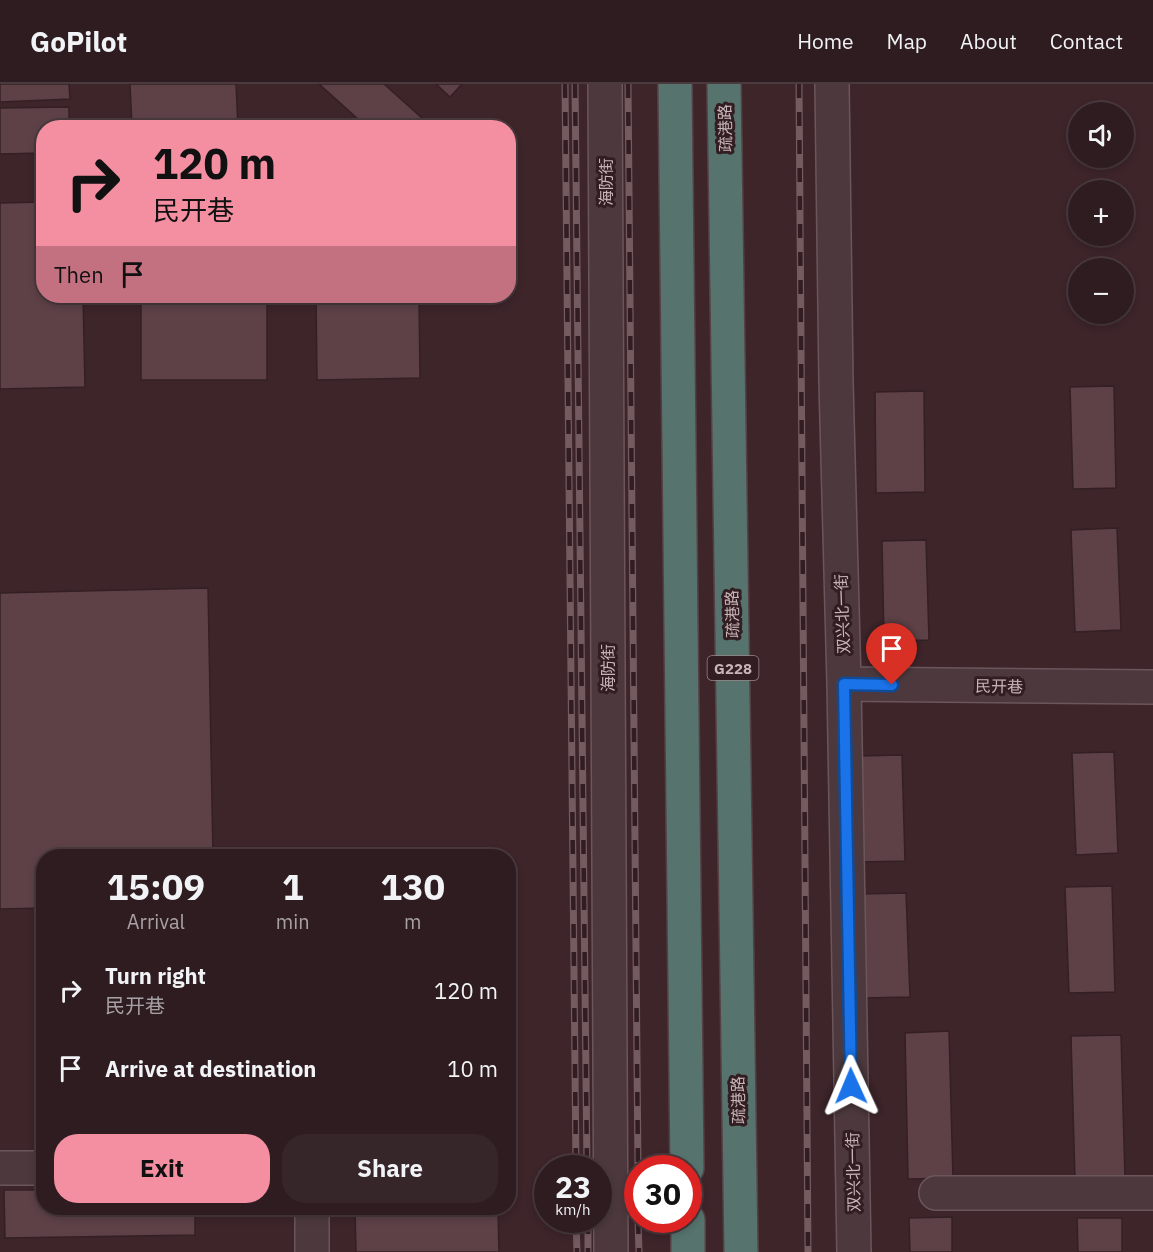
<!DOCTYPE html>
<html lang="en">
<head>
<meta charset="utf-8">
<style>
	:root { --surface:#2e1c20; --page:#362529; --text:#f1f3f6; --muted:#a7a1a5; --line:#493a3e; --accent:#f48ea1 }
	body { margin:0; font-family:"IBM Plex Sans","Noto Sans SC",sans-serif; background:var(--page); color:var(--text); height:100vh; display:flex; flex-direction:column; font-size:22px; white-space:nowrap }
	* { box-sizing:border-box; margin:0 }
	p { font-size:20px; color:var(--muted) }
	.icon { flex:none; width:33px; height:33px; fill:none; stroke:currentColor; stroke-width:2; stroke-linecap:round; stroke-linejoin:round }
	.map { position:relative; flex:1; overflow:hidden }
	.details { position:absolute; left:36px; top:765px; width:480px; height:366px; display:flex; flex-direction:column; background:var(--surface); border-radius:24px; box-shadow:0 3px 9px #0003,0 0 0 2px var(--line) }
	.details>* { flex:none }
	.banner { position:absolute; left:36px; top:36px; width:480px; height:183px; border-radius:24px; box-shadow:0 3px 9px #0003,0 0 0 2px var(--line); background:#f48ea1; color:#111; overflow:hidden }
	.buttons { position:absolute; left:1068px; top:18px; display:grid; gap:12px }
	.buttons a { display:grid; place-items:center; width:66px; height:66px; border-radius:50%; background:var(--surface); box-shadow:0 3px 9px #0003,0 0 0 2px var(--line); font-size:30px }
	.speed { position:absolute; left:534px; top:1071px; display:flex; gap:12px; font-size:30px; font-weight:700; text-align:center }
	.speed>* { display:grid; place-content:center; width:78px; height:78px; border-radius:50%; background:var(--surface); box-shadow:0 3px 9px #0003,0 0 0 2px var(--line); line-height:1 }
	.speed small { font-size:15px; font-weight:400 }
	.speed .limit { border:9px solid #d22; background:#fff; color:#111 }
	.pin { position:absolute; display:grid; place-items:center; width:51px; height:51px; color:#fff; margin:-62px -26px; border-radius:50% 50% 50% 0; rotate:-45deg; box-shadow:0 0 6px #0007 }
	.pin .icon { rotate:45deg }
	.me { position:absolute; width:66px; margin:-33px; rotate:359deg; stroke-linejoin:round; filter:drop-shadow(0 0 4px #0008) }
	.turn { display:flex; align-items:center; gap:21px; height:126px; padding:0 18px; font-size:27px }
	.turn .icon { width:78px; height:78px; stroke-width:2.5 }
	.turn b { display:block; font-size:42px; line-height:51px }
	.then { display:flex; align-items:center; height:57px; padding:0 18px; background:#0003; gap:12px; font-size:22px }
	.eta { display:flex; justify-content:space-evenly; align-items:center; height:102px; text-align:center }
	.eta b { font-size:36px; font-weight:800; line-height:42px }
	.cta { display:flex; gap:12px; margin-top:auto; padding:12px 18px }
	.cta a { flex:1; height:69px; border-radius:24px; background:var(--accent); color:#111; font-size:24px; font-weight:800; line-height:69px; text-align:center }
	.cta a+a { background:var(--page); color:var(--text) }
	ul { padding:0; list-style:none }
	li { display:flex; align-items:center; gap:18px; height:78px; padding:0 18px }
	li div { flex:1 }
	li b { display:block; font-size:22px }
	li em { font-style:normal }
	header { display:flex; align-items:center; gap:36px; box-sizing:border-box; height:84px; padding:0 30px; background:var(--surface); border-bottom:2px solid var(--line) }
	header strong { font-size:28px }
	nav { display:flex; gap:33px; margin-inline-start:auto; font-size:21px }
	.map>svg:first-child { display:block }
	.building { fill:#5d4147; stroke:#342024; stroke-width:1.5 }
	.lines { fill:none; stroke-linecap:round; stroke-linejoin:round }
	.minor-casing { stroke:#6b575b; stroke-width:36 }
	.highway-casing { stroke:#554145; stroke-width:36 }
	.minor { stroke:#4d393d; stroke-width:33 }
	.highway { stroke:#56736d; stroke-width:33 }
	.rail-casing { stroke:#745b60; stroke-width:7 }
	.rail { stroke:#321e22; stroke-width:4.5; stroke-dasharray:14; stroke-linecap:butt }
	.route-casing { stroke:#114b97; stroke-width:15 }
	.route { stroke:#1a73e8; stroke-width:10 }
	.labels { text-anchor:middle; dominant-baseline:central; stroke-width:6; stroke-linejoin:round; paint-order:stroke }
	.shield { fill:#321e22; stroke:#9b888b; stroke-width:1.5 }
	.shield-label { font-size:15px; font-weight:bold; fill:#c8b5b8 }
	.street-label { font-size:16px; fill:#c8b5b8; stroke:#321e22 }
</style>
</head>
<body>
<header>
<strong>GoPilot</strong>
<nav><a>Home</a><a>Map</a><a>About</a><a>Contact</a></nav>
</header>
<div class="map">
<svg width="1153" height="1168" viewBox="0 0 1153 1168">
	<rect width="100%" height="100%" fill="#3d252a"/>
	<!-- building -->
	<path class="building" d="M0,0H69L70,15L0,18Z
		M130,0H236L238,44H132Z
		M319,0H384L433,44H368Z
		M436,0H462L450,13Z
		M69,23V44H44V69L0,70V24Z
		M44,118V212H83L85,303L0,305V119Z
		M141,212H267V296H141Z
		M316,212H419L420,294L317,296Z
		M1114,302L1116,404L1073,405L1070,303Z
		M924,307L925,408L876,409L875,308Z
		M1117,444L1121,546L1075,548L1071,446Z
		M926,456L929,556L884,557L882,457Z
		M208,504L213,772H44V824L0,825V509Z
		M1114,668L1118,769L1076,771L1072,669Z
		M902,671L905,777L861,778L858,672Z
		M1112,802L1115,908L1069,909L1065,803Z
		M906,809L910,913L863,914L860,810Z
		M949,947L953,1094L908,1095L905,949Z
		M1121,951L1125,1095L1075,1096L1071,952Z
		M4,1106H44V1124H195V1151L5,1154Z
		M355,1124H498L499,1168H356Z
		M952,1133V1168H910L909,1134Z
		M1077,1134H1122V1168H1078Z"/>
	<g class="lines">
		<!-- minor casing -->
		<g class="minor-casing">
			<path id="minor" d="M605,0L611,1168
				M832,0L836,298L844,600L854,1168
				M844,600L1153,603
				M0,1084H44
				M936,1109H1153
				M312,1124V1168"/>
		</g>
		<!-- highway casing -->
		<g class="highway-casing">
			<path id="highway" d="M675,0L687,1084
				M724,0L741,1168
				M688,1136V1168"/>
		</g>
		<!-- minor -->
		<use href="#minor" class="minor"/>
		<!-- highway -->
		<use href="#highway" class="highway"/>
		<!-- rail casing -->
		<g class="rail-casing">
			<path id="rail" d="M565,0L576,1084
				M575,0L587,1084
				M628,0L638,1084
				M799,0L808,1168
				M576,1136L577,1168
				M588,1136V1168
				M638,1136L639,1168"/>
		</g>
		<!-- rail -->
		<use href="#rail" class="rail"/>
	</g>
	<g class="lines">
		<!-- route casing -->
		<g class="route-casing">
			<path id="route" d="M851,1002L844,600L892,601"/>
		</g>
		<!-- route -->
		<use href="#route" class="route"/>
	</g>
	<g class="labels">
		<!-- shield labels -->
		<rect class="shield" x="707.5" y="572" width="51" height="24" rx="4.5"/>
		<g class="shield-label">
			<text x="733" y="584">G228</text>
		</g>
		<!-- street labels -->
		<g class="street-label">
			<text transform="translate(725 44) rotate(-91)">疏港路</text>
			<text transform="translate(606 98) rotate(-90)">海防街</text>
			<text transform="translate(732 530) rotate(-91)">疏港路</text>
			<text transform="translate(842 530) rotate(-92)">双兴北一街</text>
			<text transform="translate(608 584) rotate(-90)">海防街</text>
			<text transform="translate(999 602) rotate(1)">民开巷</text>
			<text transform="translate(738 1016) rotate(-91)">疏港路</text>
			<text transform="translate(853 1088) rotate(-91)">双兴北一街</text>
		</g>
	</g>
</svg>
<div class="buttons">
<a><svg class="icon" aria-label="sound" viewBox="0 0 24 24"><path d="M4 9h4l5-4v14l-5-4H4zM17 9q2 3 0 6"/></svg></a>
<a>+</a>
<a>−</a>
</div>
<div class="speed"><div>23<small>km/h</small></div><div class="limit">30</div></div>
<div class="pin" style="left:892px;top:601px;background:#d93025"><svg class="icon" aria-label="arrive" viewBox="0 0 24 24"><path d="M6 21V4h12l-3 4 3 4H6"/></svg></div>
<svg class="me" style="left:851px;top:1002px" viewBox="-20 -20 40 40"><path d="M0-17L14 15 0 8-14 15z" fill="#1a73e8" stroke="#fff" stroke-width="4"/></svg>
<div class="banner">
<div class="turn"><svg class="icon" aria-label="right" viewBox="0 0 24 24"><path d="M7 20v-9h11M14 6l5 5-5 5"/></svg><div><b>120 m</b>民开巷</div></div>
<div class="then">Then<svg class="icon" aria-label="arrive" viewBox="0 0 24 24"><path d="M6 21V4h12l-3 4 3 4H6"/></svg></div>
</div>
<section class="details">
<div class="eta">
<div><b>15:09</b><p>Arrival</p></div>
<div><b>1</b><p>min</p></div>
<div><b>130</b><p>m</p></div>
</div>
<ul>
<li><svg class="icon" aria-label="right" viewBox="0 0 24 24"><path d="M7 20v-9h11M14 6l5 5-5 5"/></svg><div><b>Turn right</b><p>民开巷</p></div><em>120 m</em></li>
<li><svg class="icon" aria-label="arrive" viewBox="0 0 24 24"><path d="M6 21V4h12l-3 4 3 4H6"/></svg><div><b>Arrive at destination</b></div><em>10 m</em></li>
</ul>
<div class="cta"><a>Exit</a><a>Share</a></div>
</section>
</div>
</body>
</html>
